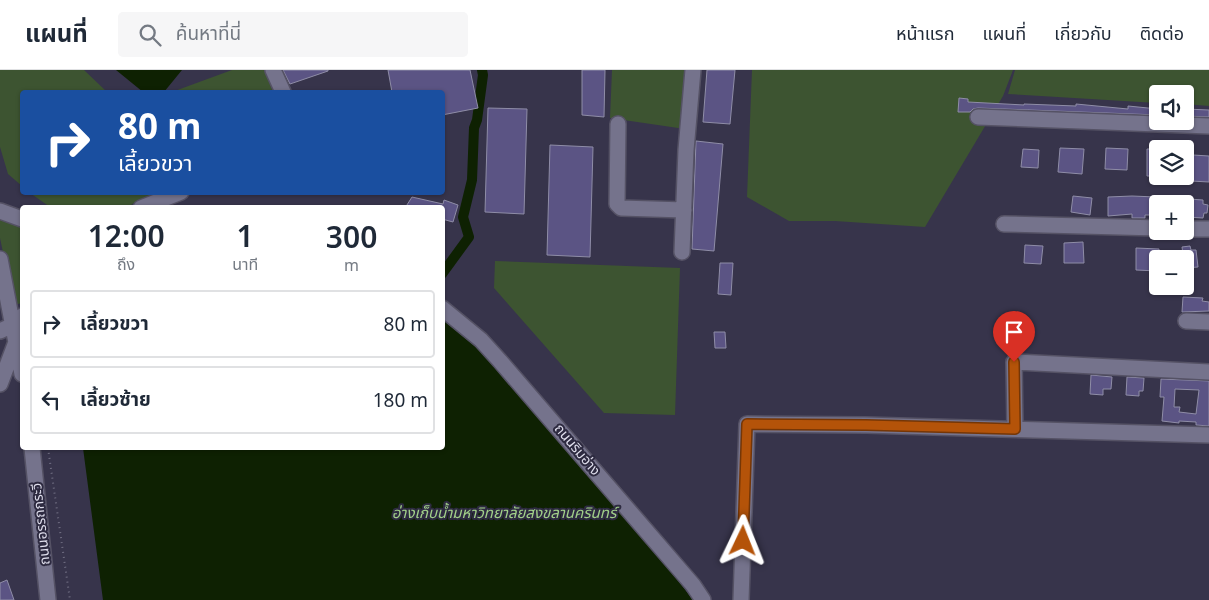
<!DOCTYPE html>
<html lang="th">
<head>
<meta charset="utf-8">
<style>
	:root { --surface:#fff; --page:#f6f6f7; --text:#1f2937; --muted:#747a83; --line:#e0e1e3 }
	body { margin:0; font-family:"Noto Sans","Noto Sans Thai",sans-serif; background:var(--page); color:var(--text); height:100vh; display:flex; flex-direction:column; font-size:19px; white-space:nowrap }
	* { box-sizing:border-box; margin:0 }
	p { font-size:16px; color:var(--muted) }
	.icon { flex:none; width:28px; height:28px; fill:none; stroke:currentColor; stroke-width:2; stroke-linecap:round; stroke-linejoin:round }
	.map { position:relative; flex:1; overflow:hidden }
	.sheet { position:absolute; left:20px; top:135px; width:425px; height:245px; display:flex; flex-direction:column; background:var(--surface); border-radius:5px; box-shadow:0 1px 4px #0004 }
	.sheet>* { flex:none }
	.banner { position:absolute; left:20px; top:20px; width:425px; height:105px; border-radius:5px; box-shadow:0 1px 4px #0004; background:#1a4fa0; color:#fff; overflow:hidden }
	.tools { position:absolute; left:1149px; top:15px; display:grid; gap:10px }
	.tools a { display:grid; place-items:center; width:45px; height:45px; border-radius:5px; background:var(--surface); box-shadow:0 1px 4px #0004; font-size:25px }
	.pin { position:absolute; display:grid; place-items:center; width:42px; height:42px; color:#fff; margin:-51px -21px; border-radius:50% 50% 50% 0; rotate:-45deg; box-shadow:0 0 5px #0007 }
	.pin .icon { rotate:45deg }
	.me { position:absolute; width:55px; margin:-28px; rotate:2deg; stroke-linejoin:round; filter:drop-shadow(0 0 4px #0008) }
	.turn { display:flex; align-items:center; gap:18px; height:105px; padding:0 15px; font-size:22px }
	.turn .icon { width:65px; height:65px; stroke-width:2.5 }
	.turn b { display:block; font-size:35px; line-height:42px }
	.eta { display:flex; justify-content:space-evenly; align-items:center; height:85px; text-align:center }
	.eta b { font-size:30px; font-weight:600; line-height:35px }
	ul { padding:0; list-style:none }
	li { display:flex; align-items:center; gap:15px; height:68px; margin:0 10px 8px; padding:0 5px; border:2px solid var(--line); border-radius:5px }
	li div { flex:1 }
	li b { display:block; font-size:19px }
	li em { font-style:normal }
	header { display:flex; align-items:center; gap:30px; box-sizing:border-box; height:70px; padding:0 25px; background:var(--surface); border-bottom:1px solid var(--line) }
	header strong { font-size:24px }
	nav { display:flex; gap:28px; margin-inline-start:auto; font-size:18px }
	.search { width:350px; height:45px; background:var(--page); display:flex; align-items:center; gap:12px; box-sizing:border-box; padding:0 18px; border-radius:5px; color:var(--muted); font-size:19px }
	.map>svg:first-child { display:block }
	.green { fill:#3d5431 }
	.water { fill:#0e2102 }
	.lines { fill:none; stroke-linecap:round; stroke-linejoin:round }
	.canal { stroke:#0e2102; stroke-width:10 }
	.building { fill:#5b5484; stroke:#8f8da7; fill-rule:evenodd }
	.minor-casing { stroke:#555265; stroke-width:18 }
	.path { stroke:#716f83; stroke-width:2; stroke-dasharray:1 4; stroke-linecap:butt }
	.minor { stroke:#75738c; stroke-width:15 }
	.route-casing { stroke:#753606; stroke-width:12 }
	.route { stroke:#b45309; stroke-width:9 }
	.labels { text-anchor:middle; dominant-baseline:central; stroke-width:4; stroke-linejoin:round; paint-order:stroke }
	.street-label { font-size:14px; fill:#dfdeec; stroke:#2d2a40 }
	.water-label { font-size:15px; font-style:italic; fill:#a1cf89; stroke:#2d2a40 }
</style>
</head>
<body>
<header>
<strong>แผนที่</strong>
<div class="search"><svg class="icon" aria-label="search" viewBox="0 0 24 24"><circle cx="10" cy="10" r="6"/><path d="M15 15l6 6"/></svg>ค้นหาที่นี่</div>
<nav><a>หน้าแรก</a><a>แผนที่</a><a>เกี่ยวกับ</a><a>ติดต่อ</a></nav>
</header>
<div class="map">
<svg width="1209" height="530" viewBox="0 0 1209 530">
	<rect width="100%" height="100%" fill="#37344b"/>
	<!-- green -->
	<path class="green" d="M0,0H84L107,22H22V116L8,104L0,77Z
		M232,0H264L273,22H172Z
		M612,0H689L685,59L610,48Z
		M752,0H1013L1003,26L925,157L835,151H789L747,127Z
		M1015,0H1209V36L1185,34V24H1158L1157,33L1008,24Z
		M30,123H157L138,130L127,138L50,137Z
		M0,148L22,153V233L14,235L0,168Z
		M495,191L680,198L675,345L604,343L494,218Z"/>
	<!-- water -->
	<path class="water" d="M116,0H182L164,22H143Z
		M443,250L476,277L509,312L658,485L693,530H103L83,378H442Z"/>
	<g class="lines">
		<!-- canal -->
		<path class="canal" d="M442,204L469,167L463,147L472,110L474,58L477,50L483,5L482,0"/>
	</g>
	<!-- building -->
	<path class="building" d="M283,0H328V1L290,14Z
		M388,0H470L478,38L442,45V22H392Z
		M582,0H605L604,47L582,45Z
		M707,0H735L730,54L703,52Z
		M959,28L968,29V32L1024,35V34L1076,36V34L1128,39V36L1158,39V45L978,38L973,39L970,42H958Z
		M488,38L527,39L524,144L485,142Z
		M1185,39L1209,40V47L1185,46Z
		M696,71L723,74L714,181L692,179Z
		M550,75L593,77L590,187L547,185Z
		M1060,78L1084,79L1082,104L1058,102Z
		M1106,78L1128,79L1127,100L1105,99Z
		M1023,79L1039,80L1038,98L1021,97Z
		M1147,79H1158V106H1147Z
		M1193,85L1209,86V112L1191,111Z
		M1073,126L1092,128L1090,145L1071,142Z
		M1132,126L1156,127V139H1152V145H1145V148H1132V144L1108,146V127Z
		M412,127L443,134L444,130L458,135L453,152L442,149V138H405Z
		M1189,129L1203,130V134L1208,135L1207,143H1204L1203,148L1187,147Z
		M1083,172L1084,193H1064V173Z
		M1025,175L1043,176L1041,194L1024,193Z
		M1190,176L1191,180H1196L1198,197L1185,198L1182,177Z
		M1136,178L1159,179L1158,201L1136,200Z
		M720,193H733L731,225L718,224Z
		M1183,227L1203,228L1202,231L1209,232V241L1182,242Z
		M714,262H725L726,278H715Z
		M1091,305L1112,307L1111,319H1103V325L1090,324Z
		M1127,307L1144,308L1143,321H1139V326L1126,325Z
		M1161,309L1209,311V356L1196,355V352L1179,351V353L1162,351L1164,327H1160ZM1175,319L1199,320L1196,344L1179,342L1180,337H1174Z
		M7,510L14,530H0V513Z"/>
	<g class="lines">
		<!-- minor casing -->
		<g class="minor-casing">
			<path id="minor" d="M273,0L283,22
				M978,47L1209,56
				M618,54L617,134L621,138L684,140
				M141,138L181,122
				M0,141L22,149
				M1004,154L1158,158
				M1185,159H1209
				M682,182L686,80L693,0
				M0,189L22,304
				M442,238L481,270L500,291L693,515L703,530
				M1186,251L1209,252
				M0,261L13,255L22,246
				M0,314L16,272
				M1015,359L1014,292L1209,302
				M32,378L48,530
				M741,530L747,354L866,355L1209,365"/>
		</g>
		<!-- path -->
		<path class="path" d="M48,378L70,530"/>
		<!-- minor -->
		<use href="#minor" class="minor"/>
	</g>
	<g class="lines">
		<!-- route casing -->
		<g class="route-casing">
			<path id="route" d="M743,471L747,354L866,355L1015,359L1014,292"/>
		</g>
		<!-- route -->
		<use href="#route" class="route"/>
	</g>
	<g class="labels">
		<!-- street labels -->
		<g class="street-label">
			<text transform="translate(578 379) rotate(50)">ถนนริมอ่าง</text>
			<text transform="translate(40 454) rotate(-96)">ถนนอรรถกระวี</text>
		</g>
		<!-- water labels -->
		<g class="water-label">
			<text x="504" y="442">อ่างเก็บน้ำมหาวิทยาลัยสงขลานครินทร์</text>
		</g>
	</g>
</svg>
<div class="tools">
<a><svg class="icon" aria-label="sound" viewBox="0 0 24 24"><path d="M4 9h4l5-4v14l-5-4H4zM17 9q2 3 0 6"/></svg></a>
<a><svg class="icon" aria-label="layers" viewBox="0 0 24 24"><path d="M12 4l9 5-9 5-9-5zM3 14l9 5 9-5"/></svg></a>
<a>+</a>
<a>−</a>
</div>
<div class="pin" style="left:1014px;top:292px;background:#d93025"><svg class="icon" aria-label="arrive" viewBox="0 0 24 24"><path d="M6 21V4h12l-3 4 3 4H6"/></svg></div>
<svg class="me" style="left:743px;top:471px" viewBox="-20 -20 40 40"><path d="M0-17L14 15 0 8-14 15z" fill="#b45309" stroke="#fff" stroke-width="4"/></svg>
<div class="banner">
<div class="turn"><svg class="icon" aria-label="right" viewBox="0 0 24 24"><path d="M7 20v-9h11M14 6l5 5-5 5"/></svg><div><b>80 m</b>เลี้ยวขวา</div></div>
</div>
<section class="sheet">
<div class="eta">
<div><b>12:00</b><p>ถึง</p></div>
<div><b>1</b><p>นาที</p></div>
<div><b>300</b><p>m</p></div>
</div>
<ul>
<li><svg class="icon" aria-label="right" viewBox="0 0 24 24"><path d="M7 20v-9h11M14 6l5 5-5 5"/></svg><div><b>เลี้ยวขวา</b></div><em>80 m</em></li>
<li><svg class="icon" aria-label="left" viewBox="0 0 24 24"><path d="M17 20v-9H6M10 6l-5 5 5 5"/></svg><div><b>เลี้ยวซ้าย</b></div><em>180 m</em></li>
</ul>
</section>
</div>
</body>
</html>
